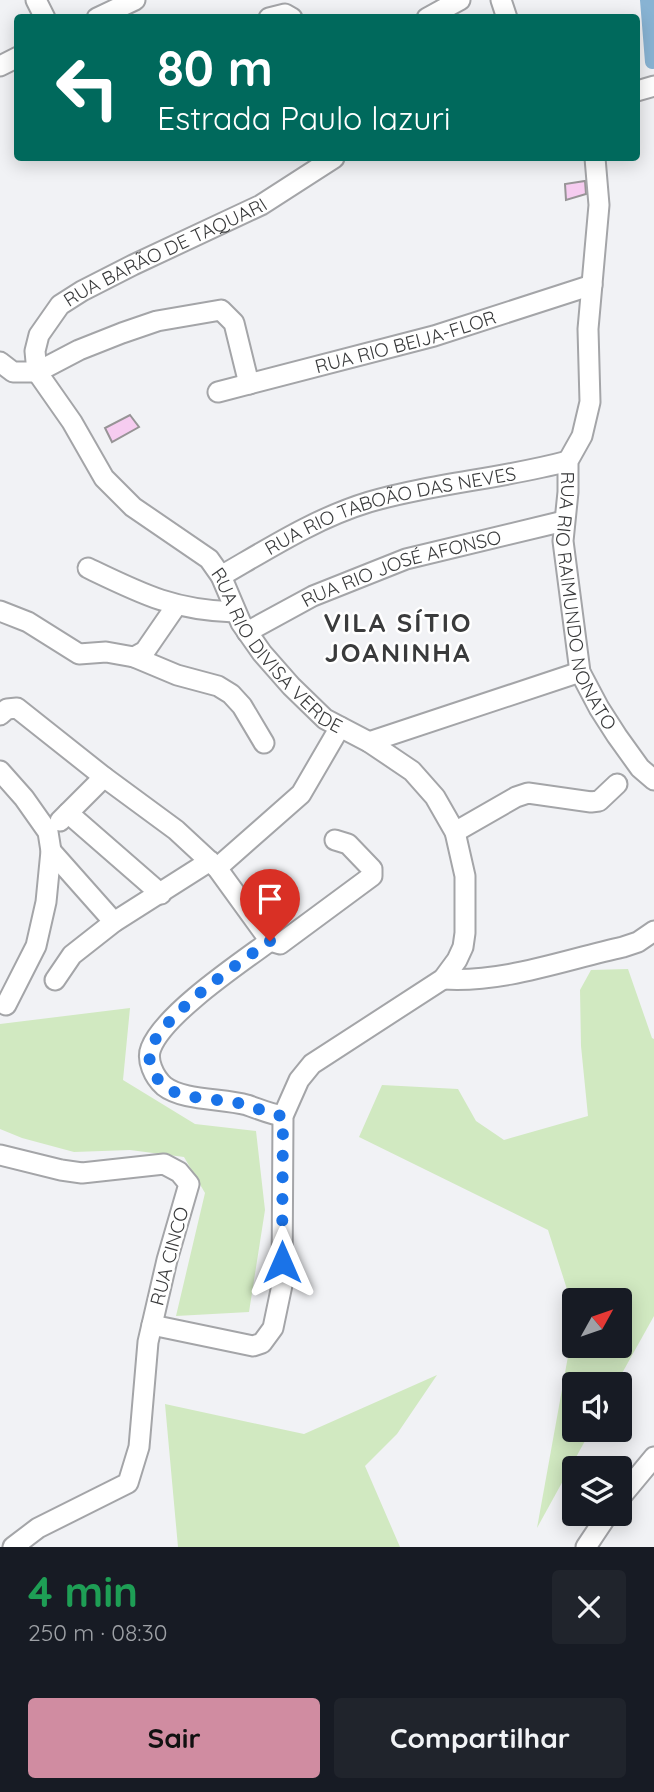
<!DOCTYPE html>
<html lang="pt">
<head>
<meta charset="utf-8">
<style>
	:root { --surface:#171b24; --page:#20242c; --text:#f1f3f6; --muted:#9ea1a6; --accent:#d08ca1 }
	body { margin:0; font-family:Quicksand,sans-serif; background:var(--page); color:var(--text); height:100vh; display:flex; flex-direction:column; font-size:26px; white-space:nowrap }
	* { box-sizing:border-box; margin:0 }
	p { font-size:23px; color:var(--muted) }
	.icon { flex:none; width:38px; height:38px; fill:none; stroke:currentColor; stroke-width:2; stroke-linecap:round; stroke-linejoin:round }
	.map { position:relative; height:1547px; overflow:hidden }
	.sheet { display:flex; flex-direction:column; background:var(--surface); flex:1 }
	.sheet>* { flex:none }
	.guide { position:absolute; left:14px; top:14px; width:626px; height:147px; border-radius:7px; box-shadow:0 4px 18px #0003; background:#00695c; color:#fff; overflow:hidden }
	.needle { width:46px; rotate:50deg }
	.fabs { position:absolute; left:562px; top:1288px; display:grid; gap:14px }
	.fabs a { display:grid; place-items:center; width:70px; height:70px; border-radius:7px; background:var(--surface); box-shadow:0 4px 18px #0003; font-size:35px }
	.pin { position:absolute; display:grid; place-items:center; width:60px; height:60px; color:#fff; margin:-72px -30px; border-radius:50% 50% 50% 0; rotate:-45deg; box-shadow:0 0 7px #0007 }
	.pin .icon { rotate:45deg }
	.me { position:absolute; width:77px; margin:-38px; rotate:0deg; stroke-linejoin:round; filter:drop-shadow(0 0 5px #0008) }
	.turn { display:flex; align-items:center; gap:24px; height:147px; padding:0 28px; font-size:32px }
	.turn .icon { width:91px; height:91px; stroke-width:2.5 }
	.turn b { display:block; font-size:49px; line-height:60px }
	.round { display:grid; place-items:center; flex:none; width:74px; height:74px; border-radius:7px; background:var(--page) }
	.overview { display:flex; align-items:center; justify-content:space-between; height:119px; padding:0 28px }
	h1 { font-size:42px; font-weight:700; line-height:52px; color:#1e9e55 }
	.cta { display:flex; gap:14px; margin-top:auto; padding:14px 28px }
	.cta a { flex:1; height:80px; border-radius:7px; background:var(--accent); color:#111; font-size:28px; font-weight:700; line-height:80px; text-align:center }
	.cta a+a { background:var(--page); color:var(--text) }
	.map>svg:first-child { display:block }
	.green { fill:#d1e9c1 }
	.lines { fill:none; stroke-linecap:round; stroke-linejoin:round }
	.canal { stroke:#88b3d3; stroke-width:14 }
	.building { fill:#f6ccf0; stroke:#979496; stroke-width:2 }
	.minor-casing { stroke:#a4a5a8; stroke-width:23 }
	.minor { stroke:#fff; stroke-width:19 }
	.route { stroke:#1a73e8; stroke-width:12; stroke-dasharray:0 21.6 }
	.labels { text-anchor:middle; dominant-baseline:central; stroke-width:5; stroke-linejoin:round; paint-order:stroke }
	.street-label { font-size:19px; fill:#3a3b3c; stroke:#fff }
	.district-label { font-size:26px; font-weight:bold; letter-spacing:2px; fill:#3a3b3c; stroke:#fff }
</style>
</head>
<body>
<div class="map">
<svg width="654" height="1547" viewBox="0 0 654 1547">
	<rect width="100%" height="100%" fill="#f1f2f5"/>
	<!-- green -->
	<path class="green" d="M628,969L652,1038L654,1039V1316L616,1384H574V1430H591L537,1528L574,1323V1346H620V1300H574V1311L548,1230L359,1137L382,1085L458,1089L476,1121L504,1140L588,1116L581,1046L580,990L591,970Z
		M130,1008L123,1080L195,1124L256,1131L265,1210L249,1312L176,1316L205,1193L184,1157L130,1150L74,1152L22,1138L0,1129V1024Z
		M437,1375L397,1434L365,1466L400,1547H178L165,1404L304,1434Z"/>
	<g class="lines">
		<!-- canal -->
		<path class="canal" d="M647,0L652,62"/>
	</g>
	<!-- building -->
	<path class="building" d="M585,181L586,194L566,200L565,184Z
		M130,415L139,427L112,442L105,428Z"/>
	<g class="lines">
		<!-- minor casing -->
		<g class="minor-casing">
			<g id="minor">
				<path d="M36,0L45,18"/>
				<path d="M501,0L507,18"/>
				<path d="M97,18L135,0"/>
				<path d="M269,18L285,14L292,18"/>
				<path d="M427,18L460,0"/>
				<path d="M0,66L18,57"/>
				<path d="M637,91L654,86"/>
				<path id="s1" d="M595,158L599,205L588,329L590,402L582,436L568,461V492L563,541L580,672L599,708L617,736L640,768L654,780"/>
				<path d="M0,362L13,372H37L79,350L122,333L157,321L221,310L234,323L249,384"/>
				<path id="s2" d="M37,372L72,422L104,478L133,507L209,559L221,576L241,623L262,653L291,686L325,719L369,742L412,771L435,797L455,832L465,876V933L463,947L457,960L443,979L312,1064L299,1080L283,1116L282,1285L273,1328L262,1343L253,1346L152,1325"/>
				<path id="s3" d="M37,372L35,351L39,335L60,305L82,291L133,265L261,205L334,158"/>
				<path id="s4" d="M218,392L434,336L592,285"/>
				<path d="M88,568C142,594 173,610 234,612"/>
				<path id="s5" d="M221,576C268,549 316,518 369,502C434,483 502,479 568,461"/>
				<path d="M0,611L28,622L79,654L106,652L134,657L145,651L176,606"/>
				<path id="s6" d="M247,632L313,596L406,559L564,521"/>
				<path d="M134,657L177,675L218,686L231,694L242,706L264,743"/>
				<path d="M0,715L7,709L17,708L104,777L176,830L217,868L270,941L280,944L372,876V869L348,844L335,840"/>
				<path d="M369,742L580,672"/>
				<path d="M0,771L24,798L48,832L51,851L46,902L36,946L6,1005"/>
				<path d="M68,813L161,894"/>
				<path d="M60,821L104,777"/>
				<path d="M455,832L516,797L528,793L591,802L599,801L617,784"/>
				<path d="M51,851L114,922"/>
				<path d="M217,868L301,794L340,727"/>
				<path d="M270,941C240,963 164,1014 151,1048C146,1060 154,1077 164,1086C183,1101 223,1098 247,1105C259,1109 269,1114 283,1116"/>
				<path d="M443,979C504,983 564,960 623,947L638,942L654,931"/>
				<path d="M55,980L72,955L114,922L210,861"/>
				<path d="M0,1155L61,1170L82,1173L164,1164L179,1172L189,1184L167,1260L148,1342L139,1447L128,1483L38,1528L13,1547"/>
				<path d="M620,1498L654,1457"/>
				<path d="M586,1547L608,1514"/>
			</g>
		</g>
		<!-- minor -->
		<use href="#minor" class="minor"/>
	</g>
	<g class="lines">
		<!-- route -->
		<path class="route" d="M270,941C239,963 164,1014 151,1048C146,1061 154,1077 164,1086C183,1101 223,1098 247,1105C259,1109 270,1114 283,1116L282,1262"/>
	</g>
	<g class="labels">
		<!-- street labels -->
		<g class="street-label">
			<text stroke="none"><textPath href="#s3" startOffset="192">RUA BARÃO DE TAQUARI</textPath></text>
			<text stroke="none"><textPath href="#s4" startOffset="194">RUA RIO BEIJA-FLOR</textPath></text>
			<text stroke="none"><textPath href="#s5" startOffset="184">RUA RIO TABOÃO DAS NEVES</textPath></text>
			<text stroke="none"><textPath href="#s6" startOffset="168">RUA RIO JOSÉ AFONSO</textPath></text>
			<text stroke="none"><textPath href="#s1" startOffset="452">RUA RIO RAIMUNDO NONATO</textPath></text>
			<text stroke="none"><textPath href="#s2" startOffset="374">RUA RIO DIVISA VERDE</textPath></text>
			<text transform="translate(169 1256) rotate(-75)">RUA CINCO</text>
		</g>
		<!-- district labels -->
		<g class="district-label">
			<text x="398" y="622">VILA SÍTIO<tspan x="398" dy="30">JOANINHA</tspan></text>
		</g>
	</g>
</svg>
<div class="fabs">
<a><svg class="needle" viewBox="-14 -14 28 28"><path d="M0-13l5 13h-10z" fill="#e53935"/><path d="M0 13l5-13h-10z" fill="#9ea1a6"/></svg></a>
<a><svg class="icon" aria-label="sound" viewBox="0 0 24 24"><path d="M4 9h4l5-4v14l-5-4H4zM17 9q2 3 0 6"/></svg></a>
<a><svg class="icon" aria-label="layers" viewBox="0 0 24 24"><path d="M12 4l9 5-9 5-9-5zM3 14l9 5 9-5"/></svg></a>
</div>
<div class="pin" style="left:270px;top:941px;background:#d93025"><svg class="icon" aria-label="arrive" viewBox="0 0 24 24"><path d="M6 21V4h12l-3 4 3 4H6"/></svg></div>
<svg class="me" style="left:282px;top:1262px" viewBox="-20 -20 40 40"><path d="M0-17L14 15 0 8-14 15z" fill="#1a73e8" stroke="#fff" stroke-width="4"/></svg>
<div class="guide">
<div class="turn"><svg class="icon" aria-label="left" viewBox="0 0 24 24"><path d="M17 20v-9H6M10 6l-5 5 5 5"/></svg><div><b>80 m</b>Estrada Paulo lazuri</div></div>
</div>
</div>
<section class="sheet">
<div class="overview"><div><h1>4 min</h1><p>250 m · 08:30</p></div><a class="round"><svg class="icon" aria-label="close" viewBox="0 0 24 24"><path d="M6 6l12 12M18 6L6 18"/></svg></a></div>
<div class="cta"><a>Sair</a><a>Compartilhar</a></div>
</section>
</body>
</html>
